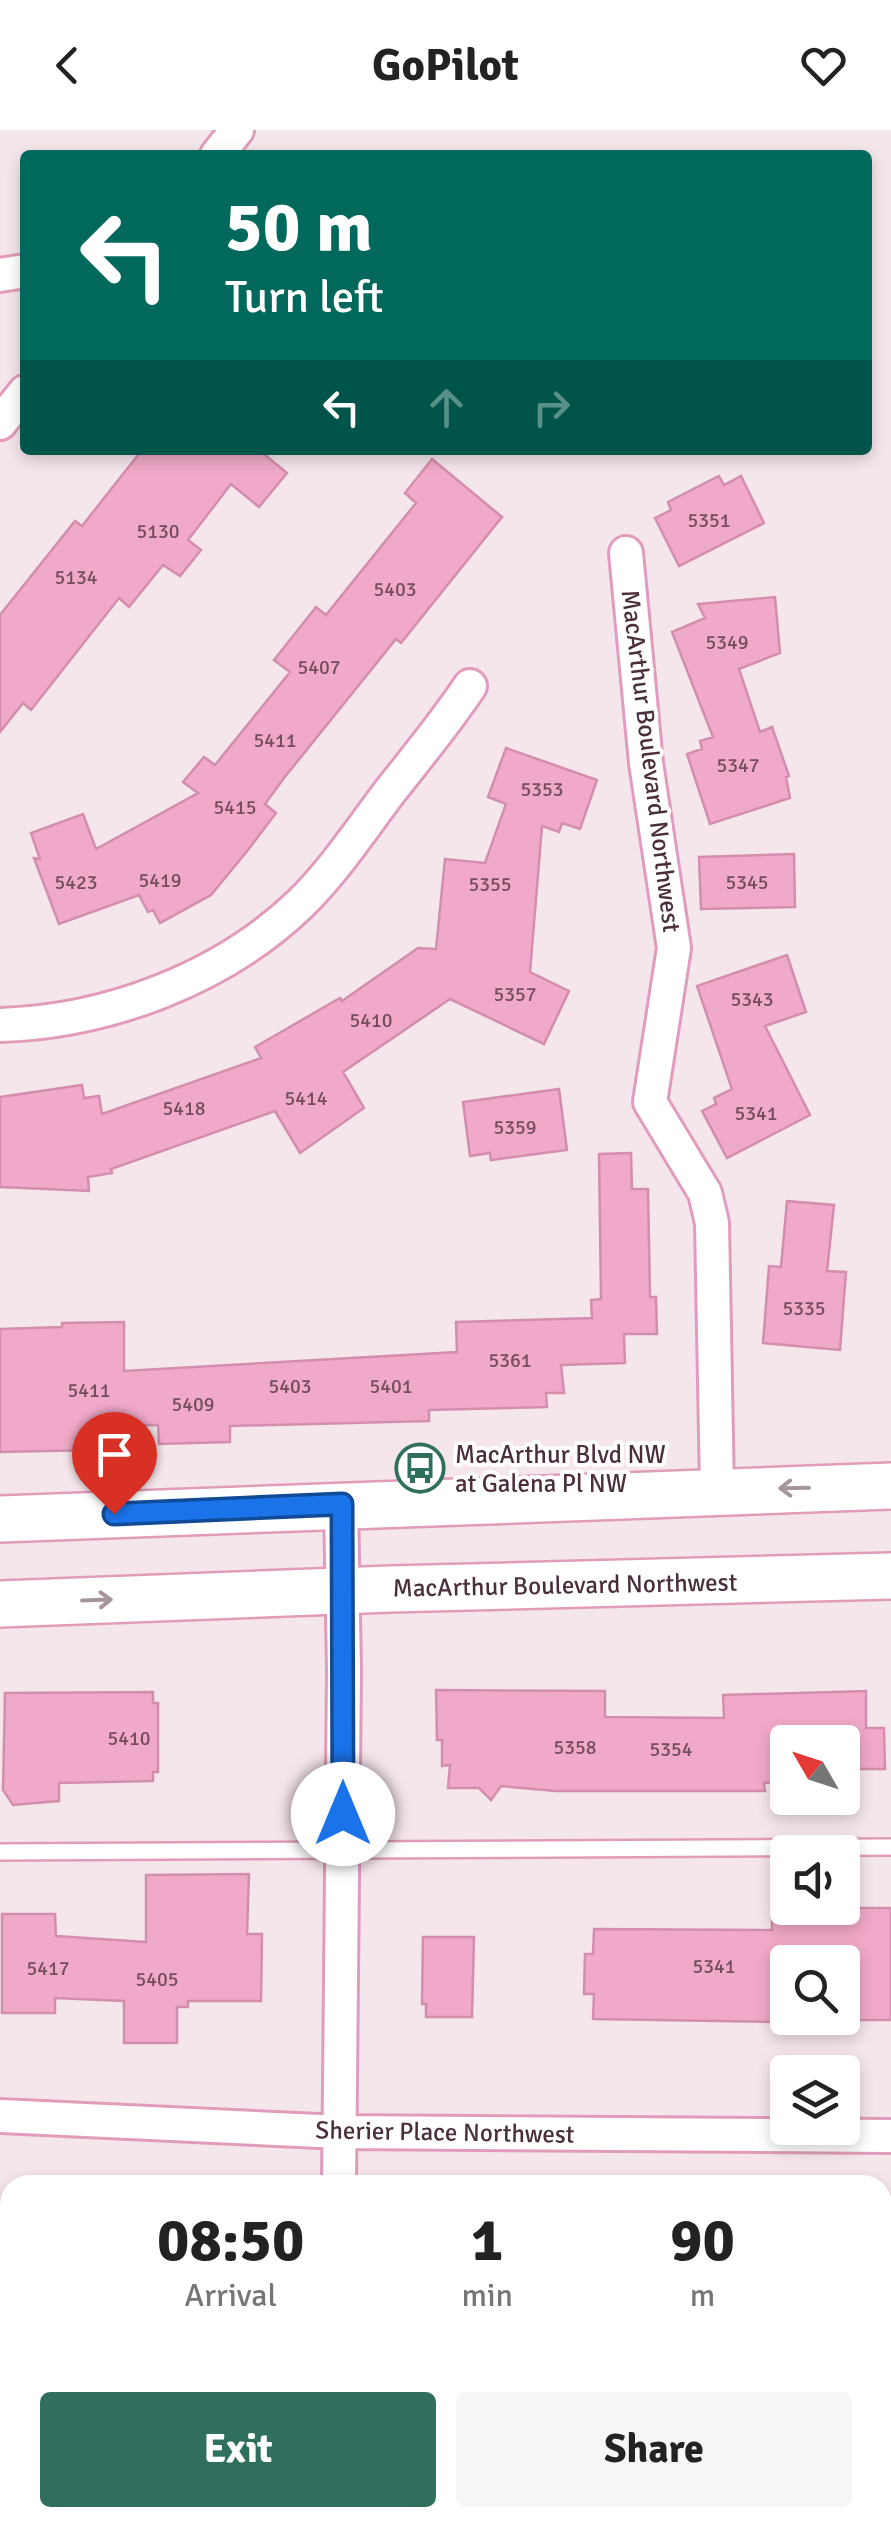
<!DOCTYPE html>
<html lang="en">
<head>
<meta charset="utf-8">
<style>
	:root { --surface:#fff; --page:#f6f6f6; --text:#222; --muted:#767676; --accent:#306f5d }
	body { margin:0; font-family:Signika,sans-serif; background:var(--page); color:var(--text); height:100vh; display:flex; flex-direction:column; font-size:38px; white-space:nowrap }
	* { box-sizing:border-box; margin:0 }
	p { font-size:32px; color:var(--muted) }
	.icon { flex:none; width:55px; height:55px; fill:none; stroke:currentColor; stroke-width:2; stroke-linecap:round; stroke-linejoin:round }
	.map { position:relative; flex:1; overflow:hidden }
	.drawer { position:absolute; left:0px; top:2045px; width:892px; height:352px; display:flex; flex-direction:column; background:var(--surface); border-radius:30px 30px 0 0; box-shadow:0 5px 15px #0003 }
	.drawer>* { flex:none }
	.hud { position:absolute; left:20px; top:20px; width:852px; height:305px; border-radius:10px; box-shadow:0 5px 15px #0003; background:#00695c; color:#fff; overflow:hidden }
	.needle { width:65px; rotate:309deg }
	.controls { position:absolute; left:770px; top:1595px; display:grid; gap:20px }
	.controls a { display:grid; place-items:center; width:90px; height:90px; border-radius:10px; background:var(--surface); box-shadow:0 5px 15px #0003; font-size:50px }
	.pin { position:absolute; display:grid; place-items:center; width:85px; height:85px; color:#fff; margin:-102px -42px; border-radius:50% 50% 50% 0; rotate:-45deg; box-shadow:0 0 10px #0007 }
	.pin .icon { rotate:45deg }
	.me { position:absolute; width:110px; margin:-55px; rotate:0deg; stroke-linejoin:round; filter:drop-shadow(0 0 8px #0008) }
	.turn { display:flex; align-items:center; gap:35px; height:210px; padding:0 40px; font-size:45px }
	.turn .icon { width:130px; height:130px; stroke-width:2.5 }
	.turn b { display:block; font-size:70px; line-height:85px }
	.lanes { display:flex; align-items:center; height:95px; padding:0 40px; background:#0003; justify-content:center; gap:50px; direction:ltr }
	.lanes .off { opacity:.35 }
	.eta { display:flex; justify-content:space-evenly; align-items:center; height:170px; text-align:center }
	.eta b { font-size:60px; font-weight:800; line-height:70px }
	.action { display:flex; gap:20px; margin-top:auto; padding:20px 40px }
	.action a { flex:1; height:115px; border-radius:10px; background:var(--accent); color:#fff; font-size:40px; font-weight:800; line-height:115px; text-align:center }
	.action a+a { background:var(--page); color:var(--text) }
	header { display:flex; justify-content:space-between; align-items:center; height:130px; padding:0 40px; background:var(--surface); font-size:45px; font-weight:800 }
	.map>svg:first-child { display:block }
	.building { fill:#f0a9c8; stroke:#d38ead; stroke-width:2.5; fill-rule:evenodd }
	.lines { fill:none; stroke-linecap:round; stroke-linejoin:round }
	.service-casing { stroke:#e29cbb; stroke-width:20 }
	.minor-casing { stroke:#e29cbb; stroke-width:38 }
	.secondary-casing { stroke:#e29cbb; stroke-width:50 }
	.path { stroke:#ae99a2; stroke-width:6; stroke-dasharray:8 8; stroke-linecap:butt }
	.service { stroke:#fff; stroke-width:15 }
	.minor { stroke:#fff; stroke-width:32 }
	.secondary { stroke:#fff; stroke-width:45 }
	.oneway { stroke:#a5969d }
	.route-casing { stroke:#114b97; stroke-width:25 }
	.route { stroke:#1a73e8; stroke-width:18 }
	.labels { text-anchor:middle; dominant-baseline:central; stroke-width:8; stroke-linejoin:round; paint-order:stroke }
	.number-label { font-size:20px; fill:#744d5e }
	.street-label { font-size:25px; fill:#4b2e3b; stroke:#fff }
	.poi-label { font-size:25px; fill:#4b2e3b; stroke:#fff; text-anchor:start }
</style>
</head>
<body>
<header><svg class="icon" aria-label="back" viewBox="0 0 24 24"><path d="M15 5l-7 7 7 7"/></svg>GoPilot<svg class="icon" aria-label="heart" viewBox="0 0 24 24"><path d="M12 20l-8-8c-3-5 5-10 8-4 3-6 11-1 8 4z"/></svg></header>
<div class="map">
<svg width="891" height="2396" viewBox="0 0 891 2396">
	<rect width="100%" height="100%" fill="#f5e6ec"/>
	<!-- building -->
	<path class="building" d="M142,320H259L287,343L259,377L231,354L188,410L201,420L180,446L163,435L129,477L119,468L31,580L23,573L0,602V485L75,391L82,396Z
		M432,329L502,387L401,513L396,509L284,648L265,674L276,683L248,720L211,765L160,793L153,780L148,782L139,765L59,794L34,728L40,729L31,703L83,684L96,719L198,663L183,652L204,627L215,635L290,542L274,530L316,477L326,485L416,373L405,363Z
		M719,346L724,355L741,346L764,393L679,436L655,388L671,380L668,372Z
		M775,467L780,523L739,539L760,602L772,597L789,646L786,647L790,668L710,694L687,624L702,619L700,611L713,607L672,502L705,488L698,474Z
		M506,618L597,650L580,699L562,693L559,702L542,696L530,842L569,861L544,914L450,869L343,942L364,978L300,1023L275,981L111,1039L112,1043L88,1047L89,1061L0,1057V967L82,955L84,968L99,966L102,984L261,928L255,917L340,868L342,871L418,818L436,819L445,729L485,733L506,674L488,667Z
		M794,724L795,777L701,779L699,727Z
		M787,825L806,882L765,896L810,985L727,1028L702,981L716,974L714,968L732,959L697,856Z
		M559,959L567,1020L491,1030L490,1023L470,1026L463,972Z
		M631,1023L632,1059H648L650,1167H656L657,1204H624L625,1233L561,1235L564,1263H546L547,1277L429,1280V1291L230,1296V1312L159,1314L158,1295L97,1296L95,1320L0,1322V1199L62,1197V1193L124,1192V1241L457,1222L456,1192L592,1188L591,1170L601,1169L599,1024Z
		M787,1071L834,1075L827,1141L846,1142L840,1220L763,1213L769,1136L781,1137Z
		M436,1560L605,1561V1587L724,1588L723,1565L866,1561V1598H884L885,1639H842V1612H775L777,1652L764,1653L765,1661H555L501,1656L491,1670L479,1658H448L450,1635L442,1636V1610H437Z
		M153,1562V1573H158V1642H153V1651L59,1653V1671L13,1675L3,1660L5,1563Z
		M249,1744L247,1804H262L261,1871H188V1877H177V1913H124V1871L55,1868V1883H2V1784H55L56,1806L146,1812V1745Z
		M772,1778H891V1890H834V1893L593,1889L594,1864H584L585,1824H593L594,1799L772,1800ZM788,1832H842V1888H788Z
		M423,1807H474L472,1887H426V1874H422Z"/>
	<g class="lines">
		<!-- service casing -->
		<g class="service-casing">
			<path id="service" d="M0,1722L891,1717
				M710,2396V2388"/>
		</g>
		<!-- minor casing -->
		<g class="minor-casing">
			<path id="minor" d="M217,25L237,0
				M0,145L25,141
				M0,293L25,262
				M626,423L646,633L674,818L650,972L705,1063L712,1093L717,1360
				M0,895C107,892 222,849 300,774C335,740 362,698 391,660C418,626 446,592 470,556
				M0,1986L341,2002L891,2006
				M339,2055L344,1540L341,1374
				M339,2396V2388"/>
		</g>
		<!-- secondary casing -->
		<g class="secondary-casing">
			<path id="secondary" d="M0,1389L891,1356
				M0,1474L390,1459L891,1446"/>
		</g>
		<!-- path -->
		<path class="path" d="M882,2295L891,2298"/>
		<!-- service -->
		<use href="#service" class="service"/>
		<!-- minor -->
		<use href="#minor" class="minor"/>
		<!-- secondary -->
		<use href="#secondary" class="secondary"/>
	</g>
	<!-- one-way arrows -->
	<defs><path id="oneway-shaft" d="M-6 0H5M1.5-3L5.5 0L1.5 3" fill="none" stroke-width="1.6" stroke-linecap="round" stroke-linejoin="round" transform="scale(2.5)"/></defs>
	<g class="oneway">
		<use href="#oneway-shaft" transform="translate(794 1358) rotate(179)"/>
		<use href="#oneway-shaft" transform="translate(97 1470) rotate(-2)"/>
	</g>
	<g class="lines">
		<!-- route casing -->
		<g class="route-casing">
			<path id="route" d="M114,1384L342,1374L343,1684"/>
		</g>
		<!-- route -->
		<use href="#route" class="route"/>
	</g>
	<!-- icons -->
	<defs>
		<g id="bus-ring" transform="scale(2.5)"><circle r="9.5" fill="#fff" stroke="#306f5d" stroke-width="1.5"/><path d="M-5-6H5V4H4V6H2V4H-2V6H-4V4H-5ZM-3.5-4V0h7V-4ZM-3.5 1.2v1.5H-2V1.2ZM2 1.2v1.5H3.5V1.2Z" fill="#306f5d"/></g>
	</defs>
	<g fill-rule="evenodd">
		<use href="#bus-ring" x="420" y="1338"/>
	</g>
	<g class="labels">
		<!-- number labels -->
		<g class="number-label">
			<text x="709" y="390">5351</text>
			<text x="158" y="401">5130</text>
			<text x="76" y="447">5134</text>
			<text x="395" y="459">5403</text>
			<text x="727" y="512">5349</text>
			<text x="319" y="537">5407</text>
			<text x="275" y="610">5411</text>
			<text x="738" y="635">5347</text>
			<text x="542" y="659">5353</text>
			<text x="235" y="677">5415</text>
			<text x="160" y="750">5419</text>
			<text x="76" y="752">5423</text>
			<text x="747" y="752">5345</text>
			<text x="490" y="754">5355</text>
			<text x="515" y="864">5357</text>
			<text x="752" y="869">5343</text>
			<text x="371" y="890">5410</text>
			<text x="306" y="968">5414</text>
			<text x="184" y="978">5418</text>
			<text x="756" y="983">5341</text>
			<text x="515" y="997">5359</text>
			<text x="804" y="1178">5335</text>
			<text x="510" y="1230">5361</text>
			<text x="290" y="1256">5403</text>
			<text x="391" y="1256">5401</text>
			<text x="89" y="1260">5411</text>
			<text x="193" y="1274">5409</text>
			<text x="129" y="1608">5410</text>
			<text x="575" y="1617">5358</text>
			<text x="671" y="1619">5354</text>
			<text x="714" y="1836">5341</text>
			<text x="48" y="1838">5417</text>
			<text x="157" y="1849">5405</text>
		</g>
		<!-- street labels -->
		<g class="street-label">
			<text transform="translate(651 631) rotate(83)">MacArthur Boulevard Northwest</text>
			<text transform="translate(565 1455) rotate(-1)">MacArthur Boulevard Northwest</text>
			<text transform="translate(445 2002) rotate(1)">Sherier Place Northwest</text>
		</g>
		<!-- poi labels -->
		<g class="poi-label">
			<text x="455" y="1324">MacArthur Blvd NW<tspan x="455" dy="29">at Galena Pl NW</tspan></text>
		</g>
	</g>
</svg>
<div class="controls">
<a><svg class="needle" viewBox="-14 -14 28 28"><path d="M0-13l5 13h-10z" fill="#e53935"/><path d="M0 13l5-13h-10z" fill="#767676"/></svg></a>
<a><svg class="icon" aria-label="sound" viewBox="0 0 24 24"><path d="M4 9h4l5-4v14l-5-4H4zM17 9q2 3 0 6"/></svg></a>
<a><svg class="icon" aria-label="search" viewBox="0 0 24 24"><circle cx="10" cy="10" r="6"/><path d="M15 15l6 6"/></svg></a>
<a><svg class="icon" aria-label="layers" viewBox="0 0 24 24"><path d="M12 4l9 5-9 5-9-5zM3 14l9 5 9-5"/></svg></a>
</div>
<div class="pin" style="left:114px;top:1384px;background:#d93025"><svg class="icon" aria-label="arrive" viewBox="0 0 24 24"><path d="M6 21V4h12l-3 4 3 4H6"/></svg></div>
<svg class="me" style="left:343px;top:1684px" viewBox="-20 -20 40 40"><circle r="19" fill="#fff"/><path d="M0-13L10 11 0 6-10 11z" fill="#1a73e8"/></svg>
<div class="hud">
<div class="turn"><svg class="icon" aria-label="left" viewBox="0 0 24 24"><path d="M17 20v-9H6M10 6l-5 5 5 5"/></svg><div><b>50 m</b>Turn left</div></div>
<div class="lanes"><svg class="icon" aria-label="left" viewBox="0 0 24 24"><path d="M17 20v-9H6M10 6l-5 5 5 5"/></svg><svg class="icon off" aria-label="ahead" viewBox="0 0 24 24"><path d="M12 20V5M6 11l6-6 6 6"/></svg><svg class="icon off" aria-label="right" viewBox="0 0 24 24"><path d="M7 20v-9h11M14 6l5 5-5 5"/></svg></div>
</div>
<section class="drawer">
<div class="eta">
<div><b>08:50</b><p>Arrival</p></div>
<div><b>1</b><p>min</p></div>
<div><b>90</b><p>m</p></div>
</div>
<div class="action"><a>Exit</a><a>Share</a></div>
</section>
</div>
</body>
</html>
